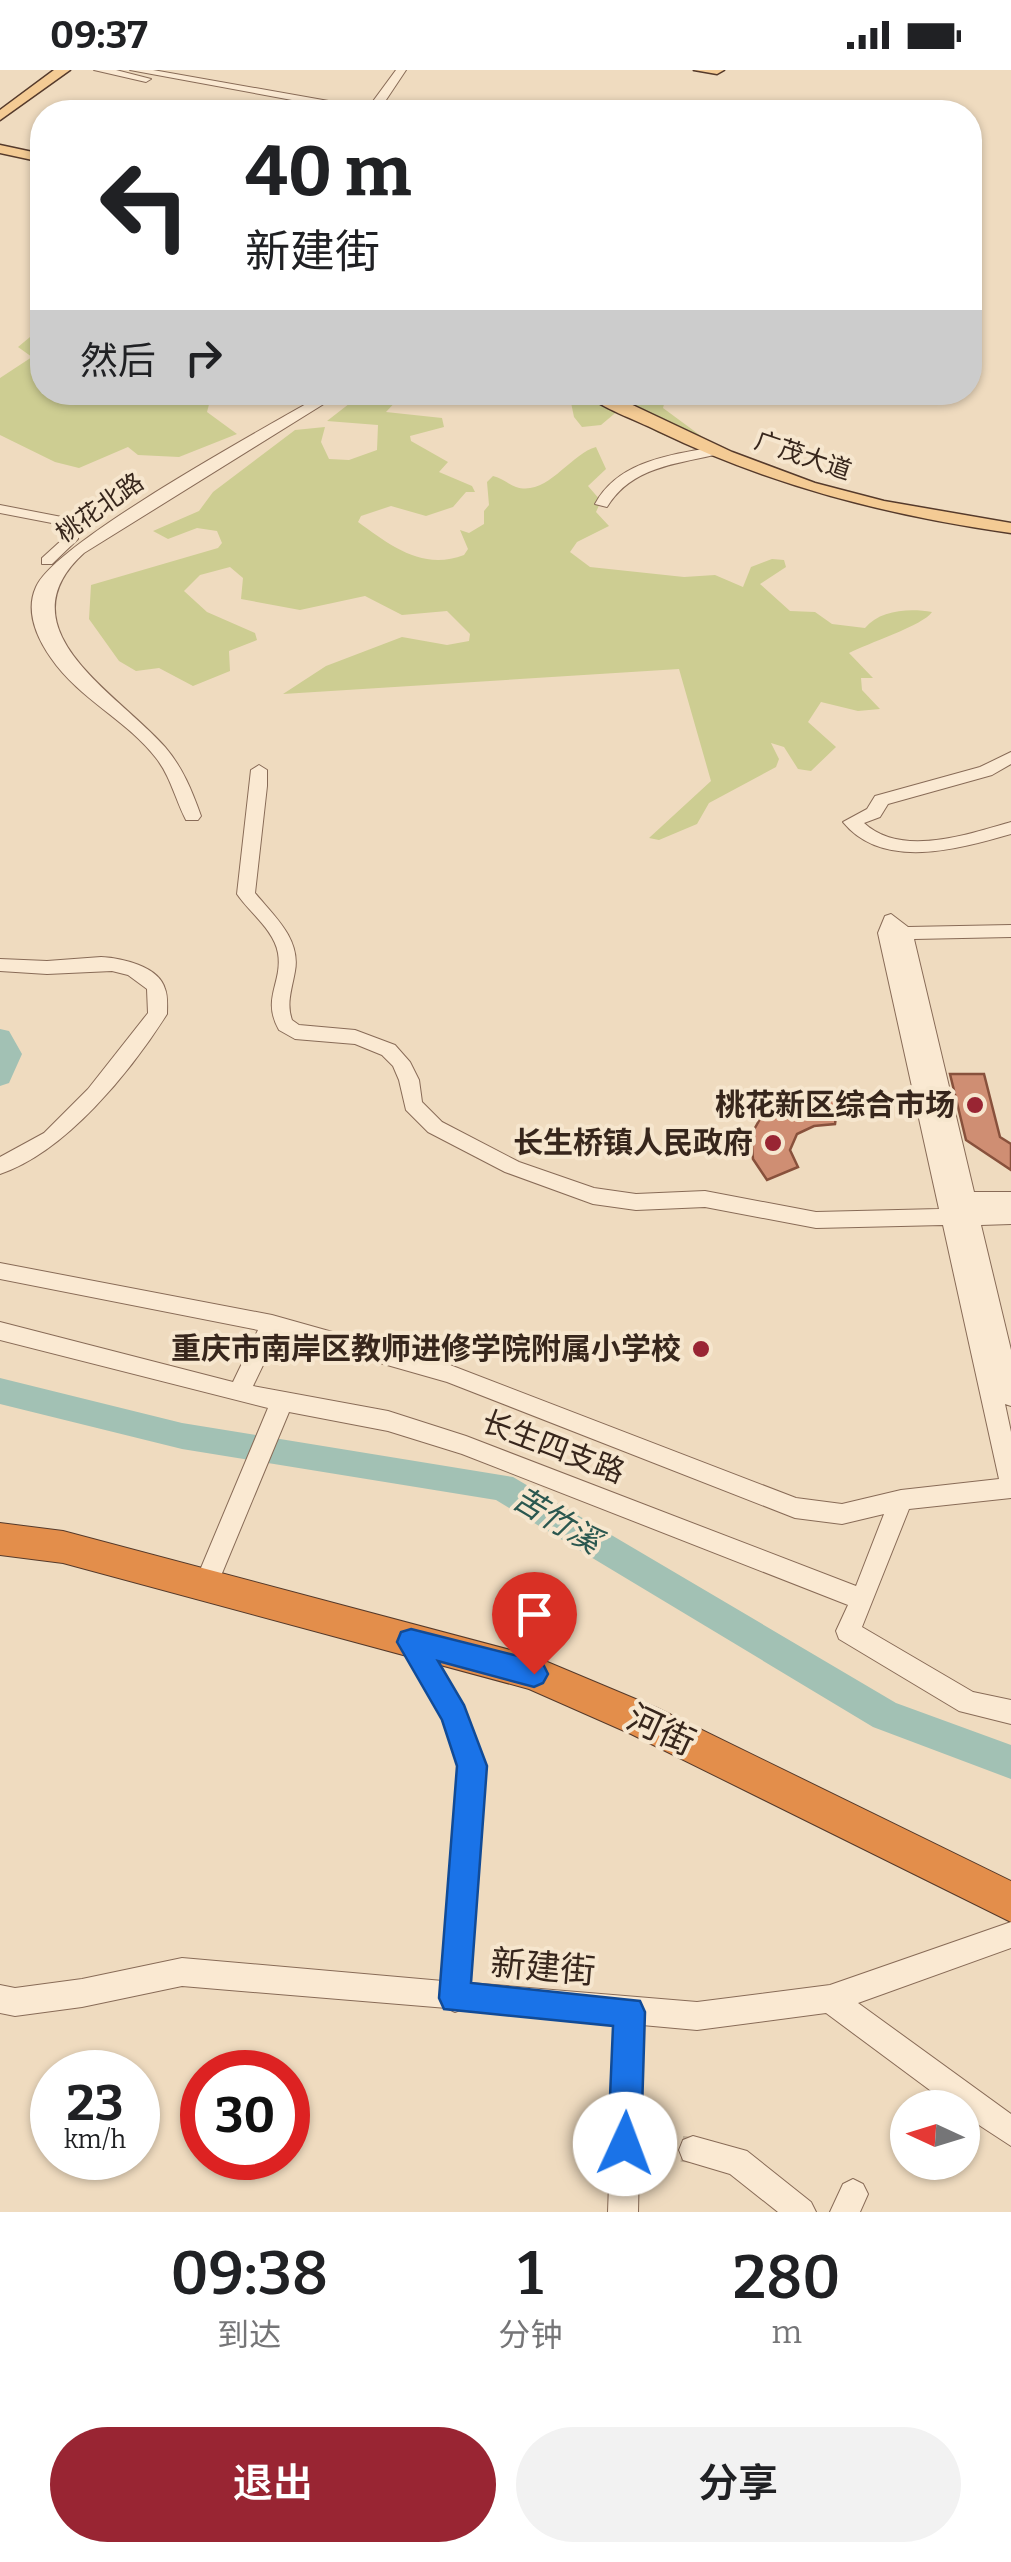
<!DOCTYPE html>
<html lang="zh">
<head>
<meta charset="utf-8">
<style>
	:root { --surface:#fff; --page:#f2f2f2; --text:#202124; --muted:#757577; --accent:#992533 }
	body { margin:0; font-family:Bitter,"Noto Sans SC",serif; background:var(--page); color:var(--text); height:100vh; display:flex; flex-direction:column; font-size:38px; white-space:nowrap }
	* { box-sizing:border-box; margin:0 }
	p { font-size:32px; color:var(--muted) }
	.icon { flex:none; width:55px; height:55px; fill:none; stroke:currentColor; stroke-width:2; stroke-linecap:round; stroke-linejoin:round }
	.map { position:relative; height:2142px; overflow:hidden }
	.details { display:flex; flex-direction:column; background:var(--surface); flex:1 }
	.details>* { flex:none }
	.hud { position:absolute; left:30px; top:30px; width:952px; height:305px; border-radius:40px; box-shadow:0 2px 8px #0004; background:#fff; color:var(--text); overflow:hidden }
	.needle { width:65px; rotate:274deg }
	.tools { position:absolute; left:890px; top:2020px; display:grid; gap:20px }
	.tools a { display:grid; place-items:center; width:90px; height:90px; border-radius:50%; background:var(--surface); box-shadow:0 2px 8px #0004; font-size:50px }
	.speed { position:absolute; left:30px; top:1980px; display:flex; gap:20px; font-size:50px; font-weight:700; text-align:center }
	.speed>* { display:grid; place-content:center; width:130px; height:130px; border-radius:50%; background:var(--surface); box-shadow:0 2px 8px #0004; line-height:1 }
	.speed small { font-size:25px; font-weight:400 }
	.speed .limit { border:15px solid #d22; background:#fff; color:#111 }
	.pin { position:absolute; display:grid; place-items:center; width:85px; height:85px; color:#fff; margin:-102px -42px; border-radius:50% 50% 50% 0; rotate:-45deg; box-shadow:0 0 10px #0007 }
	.pin .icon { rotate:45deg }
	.me { position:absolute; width:110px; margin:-55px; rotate:2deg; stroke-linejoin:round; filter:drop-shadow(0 0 8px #0008) }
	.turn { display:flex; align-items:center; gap:35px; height:210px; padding:0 50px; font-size:45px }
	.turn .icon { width:130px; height:130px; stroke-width:2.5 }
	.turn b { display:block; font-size:70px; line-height:85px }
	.then { display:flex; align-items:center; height:95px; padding:0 50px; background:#0003; gap:20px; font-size:38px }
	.eta { display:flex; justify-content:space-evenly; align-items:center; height:170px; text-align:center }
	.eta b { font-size:60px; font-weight:600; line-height:70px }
	.cta { display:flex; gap:20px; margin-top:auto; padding:20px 50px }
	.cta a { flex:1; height:115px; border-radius:60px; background:var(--accent); color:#fff; font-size:40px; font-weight:600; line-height:115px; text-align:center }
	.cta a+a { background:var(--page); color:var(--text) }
	.status { display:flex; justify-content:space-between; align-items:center; height:70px; padding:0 50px; background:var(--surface); direction:ltr }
	.status svg { height:28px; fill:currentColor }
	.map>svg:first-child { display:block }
	.green { fill:#cdcd92 }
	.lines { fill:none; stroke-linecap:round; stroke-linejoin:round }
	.river { fill:#a2c1b4; fill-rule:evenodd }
	.building { fill:#cf8e73; stroke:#88513c; stroke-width:2.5 }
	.minor-tunnel { stroke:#cab79e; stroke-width:26; stroke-dasharray:26 12; stroke-linecap:butt }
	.minor-casing { stroke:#886b57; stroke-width:2 }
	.major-casing { stroke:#553a2b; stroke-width:3 }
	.highway-casing { stroke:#553a2b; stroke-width:2 }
	.minor { fill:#fae9d2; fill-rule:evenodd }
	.major { fill:#f4cb94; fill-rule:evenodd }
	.highway { fill:#e38e4b; fill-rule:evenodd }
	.route { fill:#1a73e8; stroke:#114b97; stroke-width:2.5 }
	.poi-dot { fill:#992533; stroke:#f6e6ce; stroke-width:4 }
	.labels { text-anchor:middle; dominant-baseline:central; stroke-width:8; stroke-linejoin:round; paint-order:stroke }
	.far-street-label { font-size:25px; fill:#37261c; stroke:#f6e6ce }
	.poi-label { font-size:30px; font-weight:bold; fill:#37261c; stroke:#f6e6ce; text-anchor:end }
	.street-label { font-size:30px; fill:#37261c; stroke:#f6e6ce }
	.water-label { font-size:32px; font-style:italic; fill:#2a574f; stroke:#f6e6ce }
	.near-street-label { font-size:35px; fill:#37261c; stroke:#f6e6ce }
</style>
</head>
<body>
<div class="status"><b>09:37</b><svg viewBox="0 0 49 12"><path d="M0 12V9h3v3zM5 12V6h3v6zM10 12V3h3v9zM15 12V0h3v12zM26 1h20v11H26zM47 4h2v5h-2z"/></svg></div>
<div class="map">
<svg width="1011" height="2142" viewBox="0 0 1011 2142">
	<rect width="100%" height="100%" fill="#efdbbf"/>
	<!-- green -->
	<path class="green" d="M42,257V322L212,323L207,342L237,364L179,387L138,385L128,377L79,398L55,392L0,365V308L32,287L18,277Z
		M396,322L400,327L386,342L442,348L444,357L410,366L411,371L448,392L439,402L472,416L475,422H466L453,437L426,446L391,436L361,446L358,452C390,475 422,501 464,485L468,479L460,460L469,463L484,454V441L489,435L487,412L493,406C502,408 508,414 516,417C547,427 570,384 596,377L606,399L588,416L601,431L596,442L609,456L577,472L570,482L590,497L684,507L715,505L743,517L751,497L772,489L784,490L786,497L760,514L790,541L815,542L832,554L865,558C880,540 909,538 932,542C924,555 866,574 849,583L873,608H861L862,620L880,639L858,641L821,632L808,652L836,677L811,701L798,699L784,677L771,673L779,689L776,697L709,733L697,754L659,770L649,768L711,711L679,599L283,624L326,596L402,567L447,575L469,571L470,564L447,541L402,545L365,526L300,540L241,529L243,508L230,497L200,505L184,521L207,542L255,563L257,570L229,581L230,601L193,616L159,598L136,601L119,591L89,549L91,515L218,478L222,473L217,461L197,458L168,469L153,461L199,441L213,422L295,360L325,357L321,372L329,389L349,390L377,380L378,355L327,351L363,323Z
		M569,323H667L663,338L701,366L698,370C661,372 649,356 620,339L601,355L582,357L574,347Z"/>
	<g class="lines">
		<!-- river -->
		<path class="river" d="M0,959L9,961L22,984L9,1013L0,1016Z
			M0,1308L182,1353L513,1407L896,1633L1011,1675V1709L873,1657L496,1430L182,1379L0,1334Z"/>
	</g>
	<!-- building -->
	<path class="building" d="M950,1004H984L1000,1067L1011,1074V1100L966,1070Z
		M818,1022L839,1024L835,1054L814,1056L797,1064L790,1080L798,1097L767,1110L753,1089L751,1065L760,1049L775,1035Z"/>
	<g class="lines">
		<!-- minor-tunnel -->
		<path class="minor-tunnel" d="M644,2075L693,2080"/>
		<!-- minor casing -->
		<g class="minor-casing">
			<path id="minor" d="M94,0H116L151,9L146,12Z
				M130,0H153L368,38L396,0H406L378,42H357Z
				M327,322H343L84,483C0,559 119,624 165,677C183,698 192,721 201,746L198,750H186C175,729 171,707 156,688C127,650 79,629 51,588C37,568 25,541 36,517C56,471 272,354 327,322Z
				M714,377L719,378V384C676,394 631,397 607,437L595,434C618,391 670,385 714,377Z
				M0,435L67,448L78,459V469L52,494H42V488L64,468V460L57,454L0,443Z
				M1011,682V694L992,705L888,734L880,747L864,753C902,788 968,764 1011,752V764C959,779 883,801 843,752L867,739L875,726L980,697Z
				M259,695L267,700V716L255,823C274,846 301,869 295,901C292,919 286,933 292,950L299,955L355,960L395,975L410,992L419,1010L422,1032L442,1052L519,1092L594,1118L636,1124L705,1121L816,1142L939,1139L878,863L885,846L891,844L908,857L1011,855V867L914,869L974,1122H1011V1138H977H1011V1154L981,1155L1011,1280V1336L1005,1334L1011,1362V1428L909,1439L862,1557L973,1622L1011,1630V1654L959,1641L839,1569L836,1561L848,1535L462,1384L388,1361L289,1342L213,1525L205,1528L197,1525L193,1517L268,1338L0,1270V1252L233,1312L258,1260L0,1209V1193L272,1245L450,1295L796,1428L842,1434L901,1420L999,1409L943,1155L816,1158L705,1137L636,1140L593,1134L505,1102L428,1062L406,1040L399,1010L393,996L382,985L355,974L295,969L279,960C261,928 283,913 278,883C274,860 249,842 237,824L251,700ZM278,1264L447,1312L795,1448L842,1454L884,1444L856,1516L466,1366L388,1341L253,1316Z
				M101,887C121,888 159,896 165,919C168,926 167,936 167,944C131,1001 66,1082 0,1104V1087L44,1063L88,1019L148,943L147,919L128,905L112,901L47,904L0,901V889L47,891Z
				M411,1561L420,1564L463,1636L485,1696L470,1913L697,1932L830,1915L1011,1852V1878L858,1933L1011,2044V2076L962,2044V2038H954L826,1943L697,1960L642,1955L638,2142H608L615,1953L460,1940L455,1942L447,1938L182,1916L82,1937L15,1946L0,1943V1915L15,1918L82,1909L182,1888L443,1911L459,1696L443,1649L399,1572L402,1564Z
				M693,2066L747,2081L811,2132L816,2142H778L730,2104L683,2090L679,2080L683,2070Z
				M853,2109L863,2114L868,2124L860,2142H830L843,2114Z"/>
		</g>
		<!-- major casing -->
		<g class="major-casing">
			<path id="major" d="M54,0H70L0,50V40Z
				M694,0H724L717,4Z
				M0,75L42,84V92L0,83Z
				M583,322H605L732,382L815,413L884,431L1011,453V463C886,445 772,416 658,361C634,349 603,339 583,322Z"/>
		</g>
		<!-- highway casing -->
		<g class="highway-casing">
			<path id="highway" d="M0,1453L63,1461L533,1586L657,1638L1011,1811V1852L631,1664L529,1619L63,1493L0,1485Z"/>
		</g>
		<!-- minor -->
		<use href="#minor" class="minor"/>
		<!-- major -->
		<use href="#major" class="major"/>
		<!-- highway -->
		<use href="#highway" class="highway"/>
	</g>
	<!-- route -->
	<path class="route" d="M411,1559L534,1590L543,1594L548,1604L543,1613L534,1617L438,1591L464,1635L487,1696L471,1913L640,1931L645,1942L641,2074L636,2086L625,2090L613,2086L608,2074L613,1956L444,1939L439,1928L457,1696L442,1650L397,1572L401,1562Z"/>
	<!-- markers -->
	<g class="poi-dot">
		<circle cx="975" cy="1035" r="10"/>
		<circle cx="773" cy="1073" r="10"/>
		<circle cx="701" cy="1279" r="10"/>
	</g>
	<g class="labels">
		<!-- far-street labels -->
		<g class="far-street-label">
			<text transform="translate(803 386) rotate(19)">广茂大道</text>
			<text transform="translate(100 438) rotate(-35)">桃花北路</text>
		</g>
		<!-- poi labels -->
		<g class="poi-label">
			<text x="955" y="1035">桃花新区综合市场</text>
			<text x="753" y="1073">长生桥镇人民政府</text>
			<text x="681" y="1279">重庆市南岸区教师进修学院附属小学校</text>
		</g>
		<!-- street labels -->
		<g class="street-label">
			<text transform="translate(553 1377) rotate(21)">长生四支路</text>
		</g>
		<!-- water labels -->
		<g class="water-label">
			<text transform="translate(557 1450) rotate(31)">苦竹溪</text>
		</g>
		<!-- near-street labels -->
		<g class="near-street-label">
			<text transform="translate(661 1660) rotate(25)">河街</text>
			<text transform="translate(543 1897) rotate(5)">新建街</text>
		</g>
	</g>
</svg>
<div class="tools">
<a><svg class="needle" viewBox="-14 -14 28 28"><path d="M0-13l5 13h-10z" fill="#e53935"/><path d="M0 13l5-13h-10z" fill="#757577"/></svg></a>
</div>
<div class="speed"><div>23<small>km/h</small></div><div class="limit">30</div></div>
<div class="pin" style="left:534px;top:1604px;background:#d93025"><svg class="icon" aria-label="arrive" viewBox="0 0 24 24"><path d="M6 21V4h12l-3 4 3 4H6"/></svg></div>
<svg class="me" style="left:625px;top:2074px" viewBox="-20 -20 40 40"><circle r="19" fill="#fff"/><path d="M0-13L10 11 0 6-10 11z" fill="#1a73e8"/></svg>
<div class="hud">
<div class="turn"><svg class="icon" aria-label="left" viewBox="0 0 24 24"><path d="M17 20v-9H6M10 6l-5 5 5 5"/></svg><div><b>40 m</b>新建街</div></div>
<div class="then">然后<svg class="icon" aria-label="right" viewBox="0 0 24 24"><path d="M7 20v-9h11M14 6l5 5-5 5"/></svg></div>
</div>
</div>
<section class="details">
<div class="eta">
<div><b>09:38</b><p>到达</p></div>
<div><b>1</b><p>分钟</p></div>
<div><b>280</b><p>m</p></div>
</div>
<div class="cta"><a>退出</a><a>分享</a></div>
</section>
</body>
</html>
